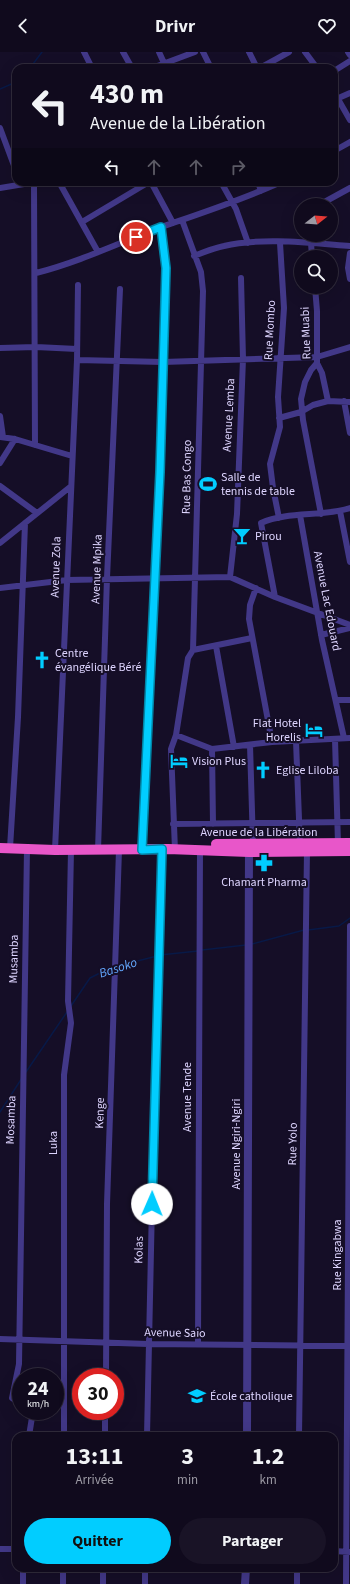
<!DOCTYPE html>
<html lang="fr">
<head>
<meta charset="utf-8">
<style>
	:root { --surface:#100a1d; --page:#191326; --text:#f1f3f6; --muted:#9c9aa4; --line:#302b3b; --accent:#01cdff }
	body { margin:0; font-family:"Source Sans 3",sans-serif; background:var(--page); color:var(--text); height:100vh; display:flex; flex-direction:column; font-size:15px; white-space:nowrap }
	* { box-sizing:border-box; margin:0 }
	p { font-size:13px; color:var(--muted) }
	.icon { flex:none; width:22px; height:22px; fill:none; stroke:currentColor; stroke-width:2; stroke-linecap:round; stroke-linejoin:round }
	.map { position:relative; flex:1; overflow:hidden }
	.details { position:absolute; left:12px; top:1380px; width:326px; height:140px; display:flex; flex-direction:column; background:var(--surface); border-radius:12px; box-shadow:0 4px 16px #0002,0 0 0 1px var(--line) }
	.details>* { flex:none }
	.hud { position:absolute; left:12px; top:12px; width:326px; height:122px; border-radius:12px; box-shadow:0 4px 16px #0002,0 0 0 1px var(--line); background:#100a1d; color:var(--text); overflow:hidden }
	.needle { width:26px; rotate:73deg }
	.tools { position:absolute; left:294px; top:146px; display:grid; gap:8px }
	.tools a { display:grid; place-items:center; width:44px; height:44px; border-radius:50%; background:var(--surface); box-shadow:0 4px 16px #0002,0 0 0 1px var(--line); font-size:20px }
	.speed { position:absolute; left:12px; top:1316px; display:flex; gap:8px; font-size:20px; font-weight:700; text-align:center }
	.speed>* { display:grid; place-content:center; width:52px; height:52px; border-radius:50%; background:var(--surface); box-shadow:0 4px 16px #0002,0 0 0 1px var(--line); line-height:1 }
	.speed small { font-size:10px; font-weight:400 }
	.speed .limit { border:6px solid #d22; background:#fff; color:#111 }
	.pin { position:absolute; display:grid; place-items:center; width:34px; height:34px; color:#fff; margin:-17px; border:2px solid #fff; border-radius:50%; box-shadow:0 1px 4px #0007 }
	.me { position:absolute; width:44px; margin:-22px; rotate:1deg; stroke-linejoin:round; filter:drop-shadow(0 0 3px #0008) }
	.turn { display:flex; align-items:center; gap:14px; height:84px; padding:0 12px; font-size:18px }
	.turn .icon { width:52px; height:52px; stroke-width:2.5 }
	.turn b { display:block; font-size:28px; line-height:34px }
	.lanes { display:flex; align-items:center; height:38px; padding:0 12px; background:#0003; justify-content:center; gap:20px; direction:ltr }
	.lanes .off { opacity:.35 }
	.eta { display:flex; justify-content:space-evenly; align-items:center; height:68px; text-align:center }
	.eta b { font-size:24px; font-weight:700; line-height:28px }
	.button { display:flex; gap:8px; margin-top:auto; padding:8px 12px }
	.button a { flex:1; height:46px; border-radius:24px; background:var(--accent); color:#111; font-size:16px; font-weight:700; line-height:46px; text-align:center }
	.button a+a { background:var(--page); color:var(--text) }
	header { display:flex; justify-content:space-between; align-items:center; height:52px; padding:0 12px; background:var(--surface); font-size:18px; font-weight:700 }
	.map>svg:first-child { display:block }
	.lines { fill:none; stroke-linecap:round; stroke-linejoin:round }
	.stream { stroke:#081947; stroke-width:1.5 }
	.minor { stroke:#423888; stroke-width:6 }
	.tertiary { stroke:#423888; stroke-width:8 }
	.trunk { stroke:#e856c9; stroke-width:10 }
	.route-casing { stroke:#0185a6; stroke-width:10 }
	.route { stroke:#01cdff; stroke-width:7 }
	.labels { text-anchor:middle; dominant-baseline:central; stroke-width:4; stroke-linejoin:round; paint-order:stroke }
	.street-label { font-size:12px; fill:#ded5ff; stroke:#150e27 }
	.poi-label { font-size:12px; fill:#ded5ff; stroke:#150e27; text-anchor:start }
	.water-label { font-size:13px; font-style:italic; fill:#63a8ff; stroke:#150e27 }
</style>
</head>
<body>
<header><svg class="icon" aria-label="back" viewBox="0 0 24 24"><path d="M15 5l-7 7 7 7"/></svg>Drivr<svg class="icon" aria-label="heart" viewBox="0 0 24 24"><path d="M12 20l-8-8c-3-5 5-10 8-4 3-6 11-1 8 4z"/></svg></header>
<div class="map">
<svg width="350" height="1532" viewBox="0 0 350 1532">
	<rect width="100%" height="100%" fill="#150e27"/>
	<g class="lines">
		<!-- stream -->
		<path class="stream" d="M30,16L42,0
			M0,37L16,30
			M308,878L339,874L350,866
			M252,892L304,878
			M202,898L246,893
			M160,903L198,899
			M118,914L157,904
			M71,954L90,926L112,915
			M26,1020L67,960
			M0,1060L22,1026"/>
		<!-- minor -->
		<path class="minor" d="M84,0L92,16
			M123,0L132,16
			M159,0L164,11
			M203,0L211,16
			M249,0L257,16
			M305,0L317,16
			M348,0L350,3
			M152,16L195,0
			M260,16L289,0
			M334,19L350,9
			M334,40L350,68
			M334,48L350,41
			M0,76L16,119
			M334,99L350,90
			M59,130L98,200
			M151,130L173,171
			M221,130L236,157L248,191
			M258,130L261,139
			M34,131L35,393
			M0,136L36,130
			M319,153L350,136
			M299,163H301
			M82,170L149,130
			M311,191L312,205
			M350,201L348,216L350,227
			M194,204C204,200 214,196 224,194C262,185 311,191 350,194
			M36,221C79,210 119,191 161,175C202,161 242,148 281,130
			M315,235L317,259V311L322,321L328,349
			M0,296L36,295L77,297
			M77,308L163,310L317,305L350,295
			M317,311L311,318L305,330L301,347L303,368L321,462
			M344,349L350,381
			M0,364L3,385
			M279,366L301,360L313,353L328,349L350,350
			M0,385L15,387L72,404
			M0,411L15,387
			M0,434L37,461
			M340,459L350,510
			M300,463L322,588L344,686
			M279,466L273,436L270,412L280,375L278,345L284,256L280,191
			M0,491L70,435
			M230,525L237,462L243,307L241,226
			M0,536L67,528L230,525L275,545L350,573
			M256,536L250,553L249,567L272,690
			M275,545L261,471C288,459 322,465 350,456
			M321,583L350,576
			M216,594L234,695
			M193,598L252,586
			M336,648H350
			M176,683L212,697L272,690L350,686
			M335,687L338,792
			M296,689L300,793
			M250,693L253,792
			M212,697L213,772
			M173,772L350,770
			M10,796L18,665L25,471
			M55,798L77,308L78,233
			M98,798L107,526L120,237
			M142,798L160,420L166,216L161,175
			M175,798L171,697L176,683L188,606L193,598L203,239L201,220L182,168
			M0,1287L148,1292L350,1294
			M198,1292L200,798
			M106,1325L107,1152L119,798
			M21,1352L12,1346L19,1312L27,797
			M29,1384L33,1359
			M64,1384V1023L71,971L68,949L71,798
			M105,1384V1359
			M147,1384L153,1106L162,797
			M299,1384L307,799
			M0,1497H16
			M334,1499L350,1500
			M23,1516V1532
			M103,1516V1532
			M63,1532V1516
			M145,1532V1516
			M297,1532V1516
			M346,1532L350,874"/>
		<!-- tertiary -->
		<path class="tertiary" d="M247,1384L249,795
			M245,1532L246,1516"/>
		<!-- trunk -->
		<path class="trunk" d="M216,792L350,791
			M0,796L55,798L168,797L249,800L350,799"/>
	</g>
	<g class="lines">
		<!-- route casing -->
		<g class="route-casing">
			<path id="route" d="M136,185L161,175L166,216L160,420L142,798L162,797L152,1152"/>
		</g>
		<!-- route -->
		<use href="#route" class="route"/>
	</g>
	<!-- icons -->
	<defs>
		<g id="stadium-bare" transform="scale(1.38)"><path d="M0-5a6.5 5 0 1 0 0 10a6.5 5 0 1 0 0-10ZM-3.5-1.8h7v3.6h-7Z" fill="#01cdff" stroke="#150e27" stroke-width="2.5" paint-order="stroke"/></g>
		<g id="bar-bare" transform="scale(1.38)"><path d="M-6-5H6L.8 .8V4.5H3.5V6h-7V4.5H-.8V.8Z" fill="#01cdff" stroke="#150e27" stroke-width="2.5" paint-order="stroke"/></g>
		<g id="church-bare" transform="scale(1.38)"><path d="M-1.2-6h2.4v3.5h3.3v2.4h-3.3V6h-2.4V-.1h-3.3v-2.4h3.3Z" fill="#01cdff" stroke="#150e27" stroke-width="2.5" paint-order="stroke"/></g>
		<g id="hotel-bare" transform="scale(1.38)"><path d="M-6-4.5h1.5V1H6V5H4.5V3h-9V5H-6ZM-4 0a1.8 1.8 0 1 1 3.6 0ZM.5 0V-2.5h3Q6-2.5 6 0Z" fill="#01cdff" stroke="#150e27" stroke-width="2.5" paint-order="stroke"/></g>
		<g id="pharmacy-bare" transform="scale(1.38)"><path d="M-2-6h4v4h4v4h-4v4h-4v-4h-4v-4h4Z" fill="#01cdff" stroke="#150e27" stroke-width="2.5" paint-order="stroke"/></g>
		<g id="school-bare" transform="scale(1.38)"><path d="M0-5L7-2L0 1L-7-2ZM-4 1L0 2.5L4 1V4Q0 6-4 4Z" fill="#01cdff" stroke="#150e27" stroke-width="2.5" paint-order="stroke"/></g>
	</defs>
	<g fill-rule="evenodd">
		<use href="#stadium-bare" x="208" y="432"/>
		<use href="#bar-bare" x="242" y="484"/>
		<use href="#church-bare" x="42" y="608"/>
		<use href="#hotel-bare" x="314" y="678"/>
		<use href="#hotel-bare" x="179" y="709"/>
		<use href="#church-bare" x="263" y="718"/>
		<use href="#pharmacy-bare" x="264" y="811"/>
		<use href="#school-bare" x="197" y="1344"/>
	</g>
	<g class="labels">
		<!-- street labels -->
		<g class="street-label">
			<text transform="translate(270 278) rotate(-87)">Rue Mombo</text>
			<text transform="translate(306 281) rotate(-92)">Rue Muabi</text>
			<text transform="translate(229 363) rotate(-87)">Avenue Lemba</text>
			<text transform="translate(187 425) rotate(-89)">Rue Bas Congo</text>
			<text transform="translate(56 515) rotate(-88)">Avenue Zola</text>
			<text transform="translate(97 517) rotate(-88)">Avenue Mpika</text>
			<text transform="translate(327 549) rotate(79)">Avenue Lac Edouard</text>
			<text x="259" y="780">Avenue de la Libération</text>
			<text transform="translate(14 907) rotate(-89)">Musamba</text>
			<text transform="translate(187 1045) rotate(-90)">Avenue Tende</text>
			<text transform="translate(100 1061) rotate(-88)">Kenge</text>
			<text transform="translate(11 1068) rotate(-88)">Mosamba</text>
			<text transform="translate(53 1091) rotate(-90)">Luka</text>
			<text transform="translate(236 1092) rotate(-90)">Avenue Ngiri-Ngiri</text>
			<text transform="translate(293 1092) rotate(-89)">Rue Yolo</text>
			<text transform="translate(139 1198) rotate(-89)">Kolas</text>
			<text transform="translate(337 1203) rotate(-90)">Rue Kingabwa</text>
			<text transform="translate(175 1281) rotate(1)">Avenue Saio</text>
		</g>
		<!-- poi labels -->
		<g class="poi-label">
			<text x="221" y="425">Salle de<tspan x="221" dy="14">tennis de table</tspan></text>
			<text x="255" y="484">Pirou</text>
			<text x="55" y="601">Centre<tspan x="55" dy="14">évangélique Béré</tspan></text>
			<text x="301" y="671" text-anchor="end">Flat Hotel<tspan x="301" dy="14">Horelis</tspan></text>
			<text x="192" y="709">Vision Plus</text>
			<text x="276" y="718">Eglise Liloba</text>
			<text x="264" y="830" text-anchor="middle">Chamart Pharma</text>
			<text x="210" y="1344">École catholique</text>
		</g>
		<!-- water labels -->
		<g class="water-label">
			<text transform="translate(118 916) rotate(-18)">Basoko</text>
		</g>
	</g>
</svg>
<div class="tools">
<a><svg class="needle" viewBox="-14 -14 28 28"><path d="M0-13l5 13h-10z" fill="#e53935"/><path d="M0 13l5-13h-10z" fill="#9c9aa4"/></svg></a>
<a><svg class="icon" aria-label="search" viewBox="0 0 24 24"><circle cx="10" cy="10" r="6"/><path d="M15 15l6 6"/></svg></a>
</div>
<div class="speed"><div>24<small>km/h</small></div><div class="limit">30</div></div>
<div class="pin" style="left:136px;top:185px;background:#d93025"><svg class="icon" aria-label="arrive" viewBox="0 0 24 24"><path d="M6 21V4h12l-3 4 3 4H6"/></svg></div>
<svg class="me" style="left:152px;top:1152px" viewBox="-20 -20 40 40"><circle r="19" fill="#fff"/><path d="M0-13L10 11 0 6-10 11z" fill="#01cdff"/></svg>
<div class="hud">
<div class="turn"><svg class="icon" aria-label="left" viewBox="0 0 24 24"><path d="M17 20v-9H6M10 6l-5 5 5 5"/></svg><div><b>430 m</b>Avenue de la Libération</div></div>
<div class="lanes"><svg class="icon" aria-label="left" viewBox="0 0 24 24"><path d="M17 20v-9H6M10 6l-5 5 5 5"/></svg><svg class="icon off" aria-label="ahead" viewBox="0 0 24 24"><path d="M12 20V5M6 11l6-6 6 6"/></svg><svg class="icon off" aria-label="ahead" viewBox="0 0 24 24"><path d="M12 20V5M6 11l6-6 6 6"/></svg><svg class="icon off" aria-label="right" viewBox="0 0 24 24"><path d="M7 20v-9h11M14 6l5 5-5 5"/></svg></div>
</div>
<section class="details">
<div class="eta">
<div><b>13:11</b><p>Arrivée</p></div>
<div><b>3</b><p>min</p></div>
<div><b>1.2</b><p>km</p></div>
</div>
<div class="button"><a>Quitter</a><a>Partager</a></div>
</section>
</div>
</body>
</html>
